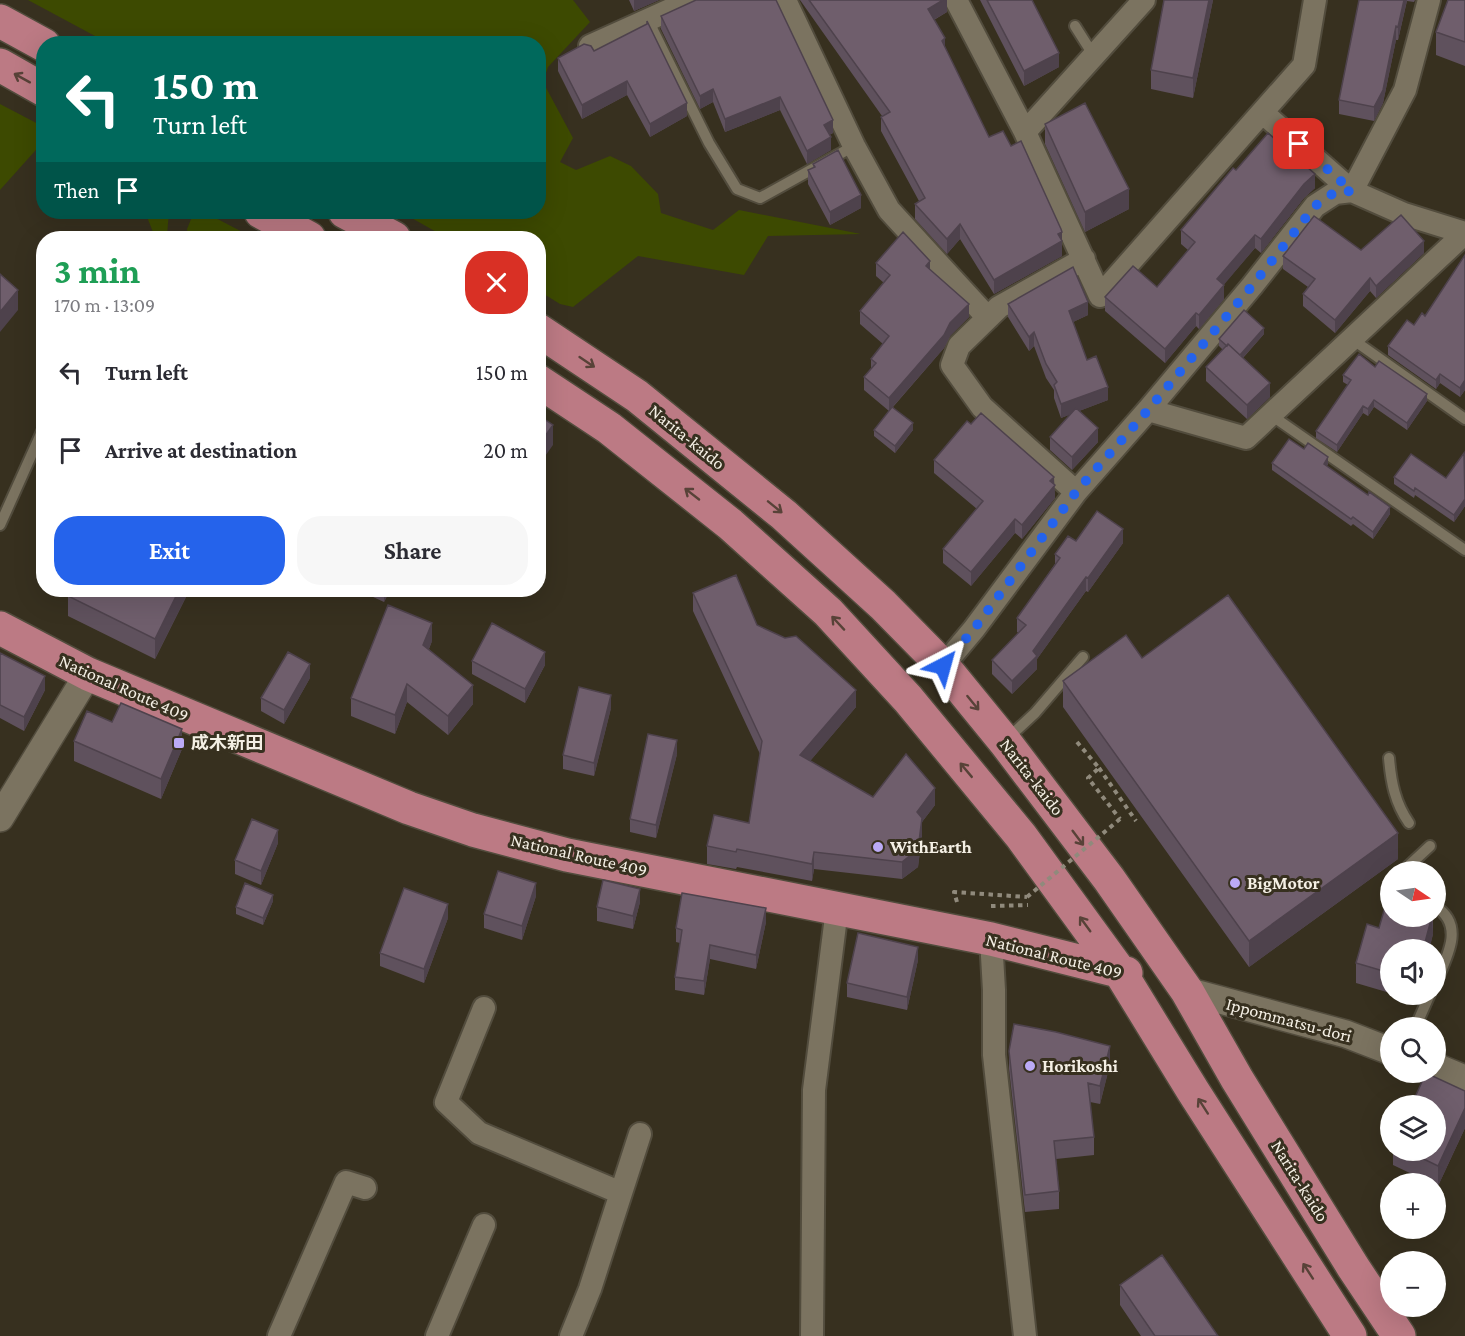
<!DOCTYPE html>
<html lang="en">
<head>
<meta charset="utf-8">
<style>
	:root { --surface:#fff; --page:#f7f7f7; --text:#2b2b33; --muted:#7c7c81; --accent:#2563eb }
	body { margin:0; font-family:"Crimson Pro","Noto Sans JP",serif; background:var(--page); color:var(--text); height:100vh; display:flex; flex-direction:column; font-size:22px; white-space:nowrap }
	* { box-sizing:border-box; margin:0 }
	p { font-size:20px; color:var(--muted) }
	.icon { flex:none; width:33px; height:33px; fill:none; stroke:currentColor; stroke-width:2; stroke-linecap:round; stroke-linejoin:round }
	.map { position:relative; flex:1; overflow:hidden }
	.side { position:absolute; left:36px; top:231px; width:510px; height:366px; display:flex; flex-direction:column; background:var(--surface); border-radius:24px; box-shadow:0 6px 24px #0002 }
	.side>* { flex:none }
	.guide { position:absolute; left:36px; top:36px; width:510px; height:183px; border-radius:24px; box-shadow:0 6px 24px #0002; background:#00695c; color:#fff; overflow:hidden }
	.needle { width:39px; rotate:103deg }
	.tools { position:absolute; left:1380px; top:861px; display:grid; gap:12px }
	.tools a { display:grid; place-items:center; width:66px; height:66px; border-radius:50%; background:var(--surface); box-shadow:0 6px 24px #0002; font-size:30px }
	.pin { position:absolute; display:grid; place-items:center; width:51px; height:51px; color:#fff; margin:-26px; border-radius:12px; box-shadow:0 3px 9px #0006 }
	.me { position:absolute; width:66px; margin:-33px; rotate:39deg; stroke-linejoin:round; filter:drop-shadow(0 0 4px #0008) }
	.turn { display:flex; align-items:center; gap:21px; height:126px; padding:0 18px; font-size:27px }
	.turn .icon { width:78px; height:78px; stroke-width:2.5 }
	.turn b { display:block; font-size:42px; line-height:51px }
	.then { display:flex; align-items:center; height:57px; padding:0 18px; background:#0003; gap:12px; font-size:22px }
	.round { display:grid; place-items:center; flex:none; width:63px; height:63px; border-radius:24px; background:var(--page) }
	.headline { display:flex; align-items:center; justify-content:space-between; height:102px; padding:0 18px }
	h1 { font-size:36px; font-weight:700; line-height:45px; color:#1e9e55 }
	.primary-button { display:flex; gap:12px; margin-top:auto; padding:12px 18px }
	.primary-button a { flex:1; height:69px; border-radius:24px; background:var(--accent); color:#fff; font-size:24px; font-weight:700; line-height:69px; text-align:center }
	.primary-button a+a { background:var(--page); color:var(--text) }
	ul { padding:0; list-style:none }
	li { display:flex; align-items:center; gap:18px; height:78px; padding:0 18px }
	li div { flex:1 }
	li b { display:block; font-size:22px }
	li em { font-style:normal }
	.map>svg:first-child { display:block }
	.green { fill:#3d4a01 }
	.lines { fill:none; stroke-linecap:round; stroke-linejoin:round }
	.service-casing { stroke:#524c3d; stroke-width:14 }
	.minor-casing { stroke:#524c3d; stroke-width:26 }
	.tertiary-casing { stroke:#524c3d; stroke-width:30 }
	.trunk-casing { stroke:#524c3d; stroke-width:36 }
	.path { stroke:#908a7c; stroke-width:4; stroke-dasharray:4.5 4.5; stroke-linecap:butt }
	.service { stroke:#7b7360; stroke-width:10 }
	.minor { stroke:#7b7360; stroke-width:22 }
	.tertiary { stroke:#7b7360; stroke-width:27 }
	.trunk { stroke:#bc7a84; stroke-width:33 }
	.path-bridge { stroke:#908a7c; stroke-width:4; stroke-dasharray:4.5 4.5; stroke-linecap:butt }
	.wall { fill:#5f515d }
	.shaded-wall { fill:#4e424c }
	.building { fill:#6f5e6c; stroke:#4e424c; stroke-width:1.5 }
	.oneway { stroke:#584238 }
	.route { stroke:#2563eb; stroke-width:10; stroke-dasharray:0 18 }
	.poi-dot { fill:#bbaaf6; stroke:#37301f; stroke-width:2 }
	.labels { text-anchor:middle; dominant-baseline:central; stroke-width:6; stroke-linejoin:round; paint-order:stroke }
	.street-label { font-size:18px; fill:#f4efe4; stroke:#37301f }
	.poi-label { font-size:18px; font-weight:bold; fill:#f4efe4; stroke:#37301f; text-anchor:start }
</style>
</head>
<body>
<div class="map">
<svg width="1465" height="1336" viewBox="0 0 1465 1336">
	<rect width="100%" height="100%" fill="#37301f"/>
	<!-- green -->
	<path class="green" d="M28,0H573L590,22L548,67L543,82L573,138L560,162L576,170L610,156L631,166L658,194L661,213L713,230L739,210L861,234L768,236L744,275L638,256L573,307L560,304L539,291L538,238H447L401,212H538V44L108,43Z
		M0,104L44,127L43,142L0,190Z
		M145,212H169L167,235L153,232Z
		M194,212H204L254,238H188L187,229Z"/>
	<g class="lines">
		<!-- service casing -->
		<g class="service-casing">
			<path id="service" d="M648,20L709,143L737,189L760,198L854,146
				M1075,26L1094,56
				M1352,339L1465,419
				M1271,415L1465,550
				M0,525L44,427
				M1006,740L1035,713L1083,657
				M1389,758C1391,782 1395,803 1409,823
				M1402,872L1430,846
				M1390,882V884
				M1436,907C1465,925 1447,957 1436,982
				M1415,1028L1430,994"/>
		</g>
		<!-- minor casing -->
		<g class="minor-casing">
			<path id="minor" d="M785,0L854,146L889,210L988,318
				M956,0L1025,132L1100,296L1304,65L1315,0
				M590,46L692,0
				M1025,132L1144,0
				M1148,410L1246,438L1465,233L1404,214L1352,191L1263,113
				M1076,492L982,407L952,365L959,346L999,307L1084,259
				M943,666L974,629L1076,492L1148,410L1252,286L1315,206L1335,193L1352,191L1405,90L1429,0
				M991,939L994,990V1055L1025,1336
				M484,1008L446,1102L479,1133L621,1193
				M279,1336L346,1182L365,1188
				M437,1336L484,1225
				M571,1336L590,1289L640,1134
				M812,1336L814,1090L837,909"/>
		</g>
		<!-- tertiary casing -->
		<g class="tertiary-casing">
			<path id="tertiary" d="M0,818L88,674
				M1187,991L1346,1034L1390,1051
				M1436,1067L1465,1079"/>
		</g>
		<!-- trunk casing -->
		<g class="trunk-casing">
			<path id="trunk" d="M0,21L44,45
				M0,65L44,90
				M261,212L309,238
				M345,212L394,238
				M538,330L637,396L784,515L883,605L943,666L1005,742L1109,879L1187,991L1237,1079L1353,1267L1399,1336
				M538,381L609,428L730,524L828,612L908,699L1021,836L1120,972L1193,1091L1350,1336
				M0,628L88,674L409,808L473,830L567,855L991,939L1126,973"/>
		</g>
		<!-- path -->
		<path class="path" d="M1077,742L1099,768L1088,778L1120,819
			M1099,768L1136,821
			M957,902L954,892L1027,897
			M991,906L1028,905"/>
		<!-- service -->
		<use href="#service" class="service"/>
		<!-- minor -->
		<use href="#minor" class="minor"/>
		<!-- tertiary -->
		<use href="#tertiary" class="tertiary"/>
		<!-- trunk -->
		<use href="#trunk" class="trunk"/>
		<!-- path-bridge -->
		<path class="path-bridge" d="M1027,897L1120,819"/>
	</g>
	<!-- wall -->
	<path class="wall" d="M629,0H659L634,11Z
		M800,0H947V12L934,20L945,49L989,137L1011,146L1062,232V256L994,294L960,239L947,254L915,219V204L919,201L881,131V117L882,116Z
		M980,0H1032L1059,67L1024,86Z
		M1164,0H1213L1193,98L1151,89V70Z
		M1359,0H1415L1414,2L1407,1L1398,40H1396L1383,103L1374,121L1339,114V100Z
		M1447,0H1465V66L1436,55V32L1447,4Z
		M661,16L833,133L829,135L831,150L807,164L780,110L725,132L713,102L700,109L661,29Z
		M594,51L687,116L650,137L627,95L582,119L558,71V58Z
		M1045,124L1129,209L1085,232L1045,144Z
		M813,164L861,208L830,225L808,184V170L813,168Z
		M1236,170L1315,188L1304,198L1261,253L1255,248L1223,285L1224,299L1199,329L1196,326L1165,363L1105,311V297L1157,287L1188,250L1181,244V230Z
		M1361,250L1424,253L1376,298L1370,291L1335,333L1303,306V294L1308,287L1283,269V256Z
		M1465,255V390L1460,397L1440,383L1436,389L1388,355V346L1425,316Z
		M876,263L930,270L969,317L950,336L944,348L893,407L913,430L895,453L874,436V430L889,411L864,390V377L871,369V359L883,344L860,324V311L884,283L876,276Z
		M1008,304L1088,315L1073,322L1087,360L1108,400L1079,411L1098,442L1072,470L1050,450V437L1071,414L1061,418L1054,398V390L1046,378L1034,346L1029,351L1008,317Z
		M1264,334L1243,358L1270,397L1247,419L1206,381V367L1223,350L1219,346V339Z
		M1375,367L1427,401L1407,430L1374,407L1368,416L1363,413L1337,452L1316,438V431L1348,385L1343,382V375Z
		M1465,453V506L1454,522L1415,495L1414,498L1394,484V477L1446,478Z
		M934,460L1054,484L1055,498L1022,539L1015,533L971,586L943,563V549L977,509L934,473Z
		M1272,463L1328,464L1327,466L1390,514L1373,539L1353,524L1351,526L1272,470Z
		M1076,541L1123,543L1088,592L1086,591L1037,659V669L1012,694L992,674V660L1019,633L1017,632V618L1055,564V554Z
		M188,590V593L155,659L68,616V596Z
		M360,590H390L384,602L360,591Z
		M693,593L757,625L856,707L810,761L873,797L935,805L922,822V835L918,867L902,879L814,869L812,881L737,867L736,869L707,864V846L749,823L760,754L693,611Z
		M432,641L429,649L473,704L448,735L407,702L395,734L351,716V698Z
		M0,653L45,690L24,731L0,718Z
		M1142,658L1398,859L1249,967L1063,707V681Z
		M472,661L545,665L525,703L472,674Z
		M310,678L284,724L261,711V698Z
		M611,708L594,776L563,769V755Z
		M112,722L182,749L161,799L74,761V741Z
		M677,754L656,838L630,832V819Z
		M278,843L261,885L235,874V860Z
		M536,896L522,940L484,928V914Z
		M273,901L263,925L236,914V907Z
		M640,902L633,929L597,921V907Z
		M1433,916V934L1429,950H1390V993L1356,983V963L1379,928Z
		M448,918L424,983L380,966V953Z
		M766,922L756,969L710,959L704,995L675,990V977L680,943L676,942V928Z
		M918,960L907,1010L847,997V983Z
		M1396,994H1416L1414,1000Z
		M1009,1051L1110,1064L1100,1104L1090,1102L1094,1137V1155L1056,1159L1059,1191V1209L1025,1212L1009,1069Z
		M1465,1091V1128L1438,1186L1436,1185V1184H1433L1393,1165V1150H1436Z
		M1120,1285L1218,1336H1141L1120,1305Z"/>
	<!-- shaded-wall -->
	<path class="shaded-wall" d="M634,0H659L634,11Z
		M943,0H947V12L928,23V9Z
		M1209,0H1213L1193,98V78Z
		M1404,0H1407L1398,40V27Z
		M1396,26V40L1383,103L1374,121V107Z
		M945,38V53L942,41Z
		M1059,53V67L1024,86V71Z
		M627,81V95L582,119V105Z
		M713,89V102L700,109V96Z
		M780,97V110L725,132V119Z
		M687,103V116L650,137V124Z
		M833,120V133L824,137V125Z
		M831,137V150L807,164V151Z
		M1315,174V188L1304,198L1261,253V239L1304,184Z
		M1129,189V209L1085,232V212Z
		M861,195V208L830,225V212Z
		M960,224V239L947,254V239Z
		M1062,232V256L994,294V280Z
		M1255,235V248L1217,293V279Z
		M1424,241V253L1376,298V286Z
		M930,261V275L926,266Z
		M1370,278V291L1335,333V320Z
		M1224,285V299L1199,329V315Z
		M18,290V310L0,332V312Z
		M1088,302V315L1069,324V311Z
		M969,304V317L950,336L944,348L889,411V398L950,323Z
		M1196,313V326L1165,363V349Z
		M1264,328V334L1238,363V356Z
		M1034,332V346L1029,351V337Z
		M1440,374V383L1436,389V380Z
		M1465,380V390L1460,397V388Z
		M1270,383V397L1247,419V405Z
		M1108,387V400L1061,418V404Z
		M1427,394V401L1407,430V423Z
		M1374,400V407L1368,416V409Z
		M1363,406V413L1337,452V445Z
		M913,423V430L895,453V446Z
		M553,425V445L538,466V446Z
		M1098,428V442L1072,470V457Z
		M1328,457V464L1324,470V464Z
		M1054,477L1055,498L1022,539V525L1050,481Z
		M1465,499V506L1454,522V515Z
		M1390,507V514L1373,539V532Z
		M1015,519V533L971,586V572Z
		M1123,529V543L1088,592V578Z
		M1086,577V591L1037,659V669L1012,694V681Z
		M179,590H188V593L155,659V639Z
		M387,590H390L384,602V595Z
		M432,623V641L423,663V645Z
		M545,652V665L525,703V689Z
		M310,664V678L284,724V710Z
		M45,676V690L24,731V717Z
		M407,684V702L395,734V715Z
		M473,685V704L448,735V716Z
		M856,690V707L800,773V755Z
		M611,695V708L594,776V763Z
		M182,729V749L161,799V779Z
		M677,740V754L656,838V825Z
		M935,788V805L922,822V835L918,867L902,879V862L917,812Z
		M278,830V843L261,885V871Z
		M1398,833V859L1249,967V941Z
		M814,852V869L812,881V864Z
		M536,883V896L522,940V926Z
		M640,889V902L633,929V916Z
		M273,895V901L263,925V918Z
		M448,904V918L424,983V969Z
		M766,908V922L756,969V955Z
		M1432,916L1433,934L1429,950H1423Z
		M710,945V959L704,995V981Z
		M918,947V960L907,1010V997Z
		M1110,1046V1064L1100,1104V1086Z
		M1465,1108V1128L1438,1186V1166Z"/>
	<!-- building -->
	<path class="building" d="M696,0H776L833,120L824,125L831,137L807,151L780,97L725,119L713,89L700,96L661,16Z
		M809,0H943L928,9L945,38L942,41L989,137L1003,131L1011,146L1021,141L1061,229L1062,232L1058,234L1062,241L994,280L960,224L947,239L915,204L925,198L881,117L890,112Z
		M987,0H1032L1059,53L1024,71Z
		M1164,0H1209L1193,78L1151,70Z
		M1359,0H1404L1398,27L1396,26L1383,90L1374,107L1339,100Z
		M1448,0H1465V42L1436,32Z
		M647,21L687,103L650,124L627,81L582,105L558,58L584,44L591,46L594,51L647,24Z
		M1085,103L1129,189L1085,212L1045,124Z
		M1268,133L1315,174L1304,184L1261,239L1255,235L1217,279L1224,285L1199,315L1196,313L1165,349L1105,297L1133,266L1157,287L1195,242L1181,230L1233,168L1236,170Z
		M838,150L861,195L830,212L808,170L815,167L813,164Z
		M1401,215L1424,241L1376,286L1370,278L1335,320L1303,294L1315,279L1283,256L1314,216L1361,250Z
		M903,232L930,261L926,266L969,304L950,323L944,335L889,398L864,377L876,363L871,359L889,336L860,311L890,275L876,263Z
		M1465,255V380L1460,388L1440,374L1436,380L1388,346L1407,320L1414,325L1422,313L1425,316Z
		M1073,267L1088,302L1069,311L1087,360L1096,356L1108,387L1061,404L1054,385L1057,382L1046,364L1034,332L1029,337L1008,304Z
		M0,274L18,290L0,312Z
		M1244,310L1264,328L1240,355L1228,344L1227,346L1219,339Z
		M1228,344L1270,383L1247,405L1206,367Z
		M1359,354L1375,367L1379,361L1427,394L1407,423L1374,400L1368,409L1363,406L1337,445L1316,431L1351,380L1343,375Z
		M892,407L913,423L895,446L874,430Z
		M1076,408L1098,428L1072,457L1050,437Z
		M981,413L1054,477L1050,481L1055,485L1022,525L1015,519L971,572L943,549L983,501L934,460L967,421L971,424Z
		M538,415L553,425L538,446Z
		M1289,439L1304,449L1308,443L1328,457L1324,464L1368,495L1369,492L1390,507L1373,532L1353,517L1351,519L1272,463Z
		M1464,453L1465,499L1454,515L1415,488L1414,491L1394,477L1411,454L1446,478Z
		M1097,511L1123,529L1088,578L1086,577L1033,651L1037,656L1012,681L992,660L1026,625L1017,618L1060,558L1055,554L1068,536L1076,541Z
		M736,575L757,625L785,638L796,636L856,690L800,755L873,797L906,754L935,788L917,812L922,818L918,849L902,862L814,852L812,864L737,849L736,852L707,846L714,815L749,823L762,741L693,593Z
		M72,590H179L155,639L68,596Z
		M371,590H387L384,595Z
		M1228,595L1398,833L1249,941L1063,681L1126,635L1142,658Z
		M388,605L432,623L423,645L473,685L448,716L407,684L395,715L351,698Z
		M492,623L545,652L525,689L472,661Z
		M288,652L310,664L284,710L261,698Z
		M0,653L45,676L24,717L0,705Z
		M579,687L611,695L594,763L563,755Z
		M121,703L182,729L161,779L74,741L87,711L112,722Z
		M648,734L677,740L656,825L630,819Z
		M252,819L278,830L261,871L235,860Z
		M498,871L536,883L522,926L484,914Z
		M603,880L640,889L633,916L597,907Z
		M245,883L273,895L263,918L236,907Z
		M404,888L448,904L424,969L380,953Z
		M682,893L766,908L756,955L710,945L704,981L675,977L682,930L676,928Z
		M1387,900L1390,902V916H1432L1423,950H1390V973L1356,963L1367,924L1379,928Z
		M858,933L918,947L907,997L847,983Z
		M1014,1024L1056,1032L1110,1046L1100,1086L1088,1083L1094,1137L1054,1141L1059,1191L1025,1195L1009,1051Z
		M1426,1073L1465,1091V1108L1438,1166L1405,1150H1436V1106H1411Z
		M1162,1255L1218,1336H1155L1120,1285Z"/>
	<!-- one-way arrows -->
	<defs><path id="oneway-shaft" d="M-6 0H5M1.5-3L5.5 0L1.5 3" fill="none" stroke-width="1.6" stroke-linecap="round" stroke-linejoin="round" transform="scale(1.5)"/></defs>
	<g class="oneway">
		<use href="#oneway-shaft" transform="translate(22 78) rotate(-151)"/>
		<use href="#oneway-shaft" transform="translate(587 362) rotate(34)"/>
		<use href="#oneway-shaft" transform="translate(692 494) rotate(-142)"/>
		<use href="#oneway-shaft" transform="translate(775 507) rotate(39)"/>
		<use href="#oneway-shaft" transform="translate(838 623) rotate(-133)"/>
		<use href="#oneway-shaft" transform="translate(973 703) rotate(51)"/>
		<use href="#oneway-shaft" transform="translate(966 770) rotate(-130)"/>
		<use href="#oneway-shaft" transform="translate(1078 838) rotate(53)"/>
		<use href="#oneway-shaft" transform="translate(1085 924) rotate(-126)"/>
		<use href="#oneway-shaft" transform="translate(1203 1106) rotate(-123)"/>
		<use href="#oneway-shaft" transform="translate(1308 1271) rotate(-123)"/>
	</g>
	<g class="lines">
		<!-- route -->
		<path class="route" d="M943,666L974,629L1076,492L1148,410L1252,286L1315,206L1335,192L1352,191L1299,144"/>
	</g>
	<!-- markers -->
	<g class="poi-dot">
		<rect x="173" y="737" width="12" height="12" rx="3"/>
		<circle cx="878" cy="847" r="6"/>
		<circle cx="1235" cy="883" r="6"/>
		<circle cx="1030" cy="1066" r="6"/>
	</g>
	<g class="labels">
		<!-- street labels -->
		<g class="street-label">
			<text transform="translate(687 437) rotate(39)">Narita-kaido</text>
			<text transform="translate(124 688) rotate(24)">National Route 409</text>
			<text transform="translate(1032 777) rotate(52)">Narita-kaido</text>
			<text transform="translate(579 855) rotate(13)">National Route 409</text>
			<text transform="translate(1054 956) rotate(14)">National Route 409</text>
			<text transform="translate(1289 1020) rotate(15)">Ippommatsu-dori</text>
			<text transform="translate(1300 1181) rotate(58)">Narita-kaido</text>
		</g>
		<!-- poi labels -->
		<g class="poi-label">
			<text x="191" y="743">成木新田</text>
			<text x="890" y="847">WithEarth</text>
			<text x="1247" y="883">BigMotor</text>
			<text x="1042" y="1066">Horikoshi</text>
		</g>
	</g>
</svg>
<div class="tools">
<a><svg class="needle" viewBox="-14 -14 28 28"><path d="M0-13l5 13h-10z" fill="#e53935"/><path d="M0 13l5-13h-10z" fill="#7c7c81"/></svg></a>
<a><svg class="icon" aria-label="sound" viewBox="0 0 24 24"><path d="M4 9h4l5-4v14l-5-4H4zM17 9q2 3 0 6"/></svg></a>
<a><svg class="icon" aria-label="search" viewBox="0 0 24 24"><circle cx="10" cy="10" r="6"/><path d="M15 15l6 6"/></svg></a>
<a><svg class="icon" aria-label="layers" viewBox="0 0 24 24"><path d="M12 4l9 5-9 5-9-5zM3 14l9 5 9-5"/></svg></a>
<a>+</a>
<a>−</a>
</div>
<div class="pin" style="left:1299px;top:144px;background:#d93025"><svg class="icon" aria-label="arrive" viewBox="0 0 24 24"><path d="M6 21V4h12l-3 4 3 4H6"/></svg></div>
<svg class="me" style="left:943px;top:666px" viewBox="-20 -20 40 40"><path d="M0-17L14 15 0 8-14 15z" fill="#2563eb" stroke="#fff" stroke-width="4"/></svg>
<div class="guide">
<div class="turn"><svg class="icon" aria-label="left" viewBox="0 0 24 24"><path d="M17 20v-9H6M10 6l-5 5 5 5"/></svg><div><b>150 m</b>Turn left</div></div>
<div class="then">Then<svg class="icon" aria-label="arrive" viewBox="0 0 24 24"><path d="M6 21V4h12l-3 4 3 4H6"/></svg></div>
</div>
<section class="side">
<div class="headline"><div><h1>3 min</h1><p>170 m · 13:09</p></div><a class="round" style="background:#d93025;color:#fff"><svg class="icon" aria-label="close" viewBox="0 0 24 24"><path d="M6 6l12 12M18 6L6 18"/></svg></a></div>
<ul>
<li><svg class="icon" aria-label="left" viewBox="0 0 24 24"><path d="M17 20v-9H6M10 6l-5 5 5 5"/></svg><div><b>Turn left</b></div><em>150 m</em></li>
<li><svg class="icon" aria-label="arrive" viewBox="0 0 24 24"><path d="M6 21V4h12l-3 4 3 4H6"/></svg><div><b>Arrive at destination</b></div><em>20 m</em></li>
</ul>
<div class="primary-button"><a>Exit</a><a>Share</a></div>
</section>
</div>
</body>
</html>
